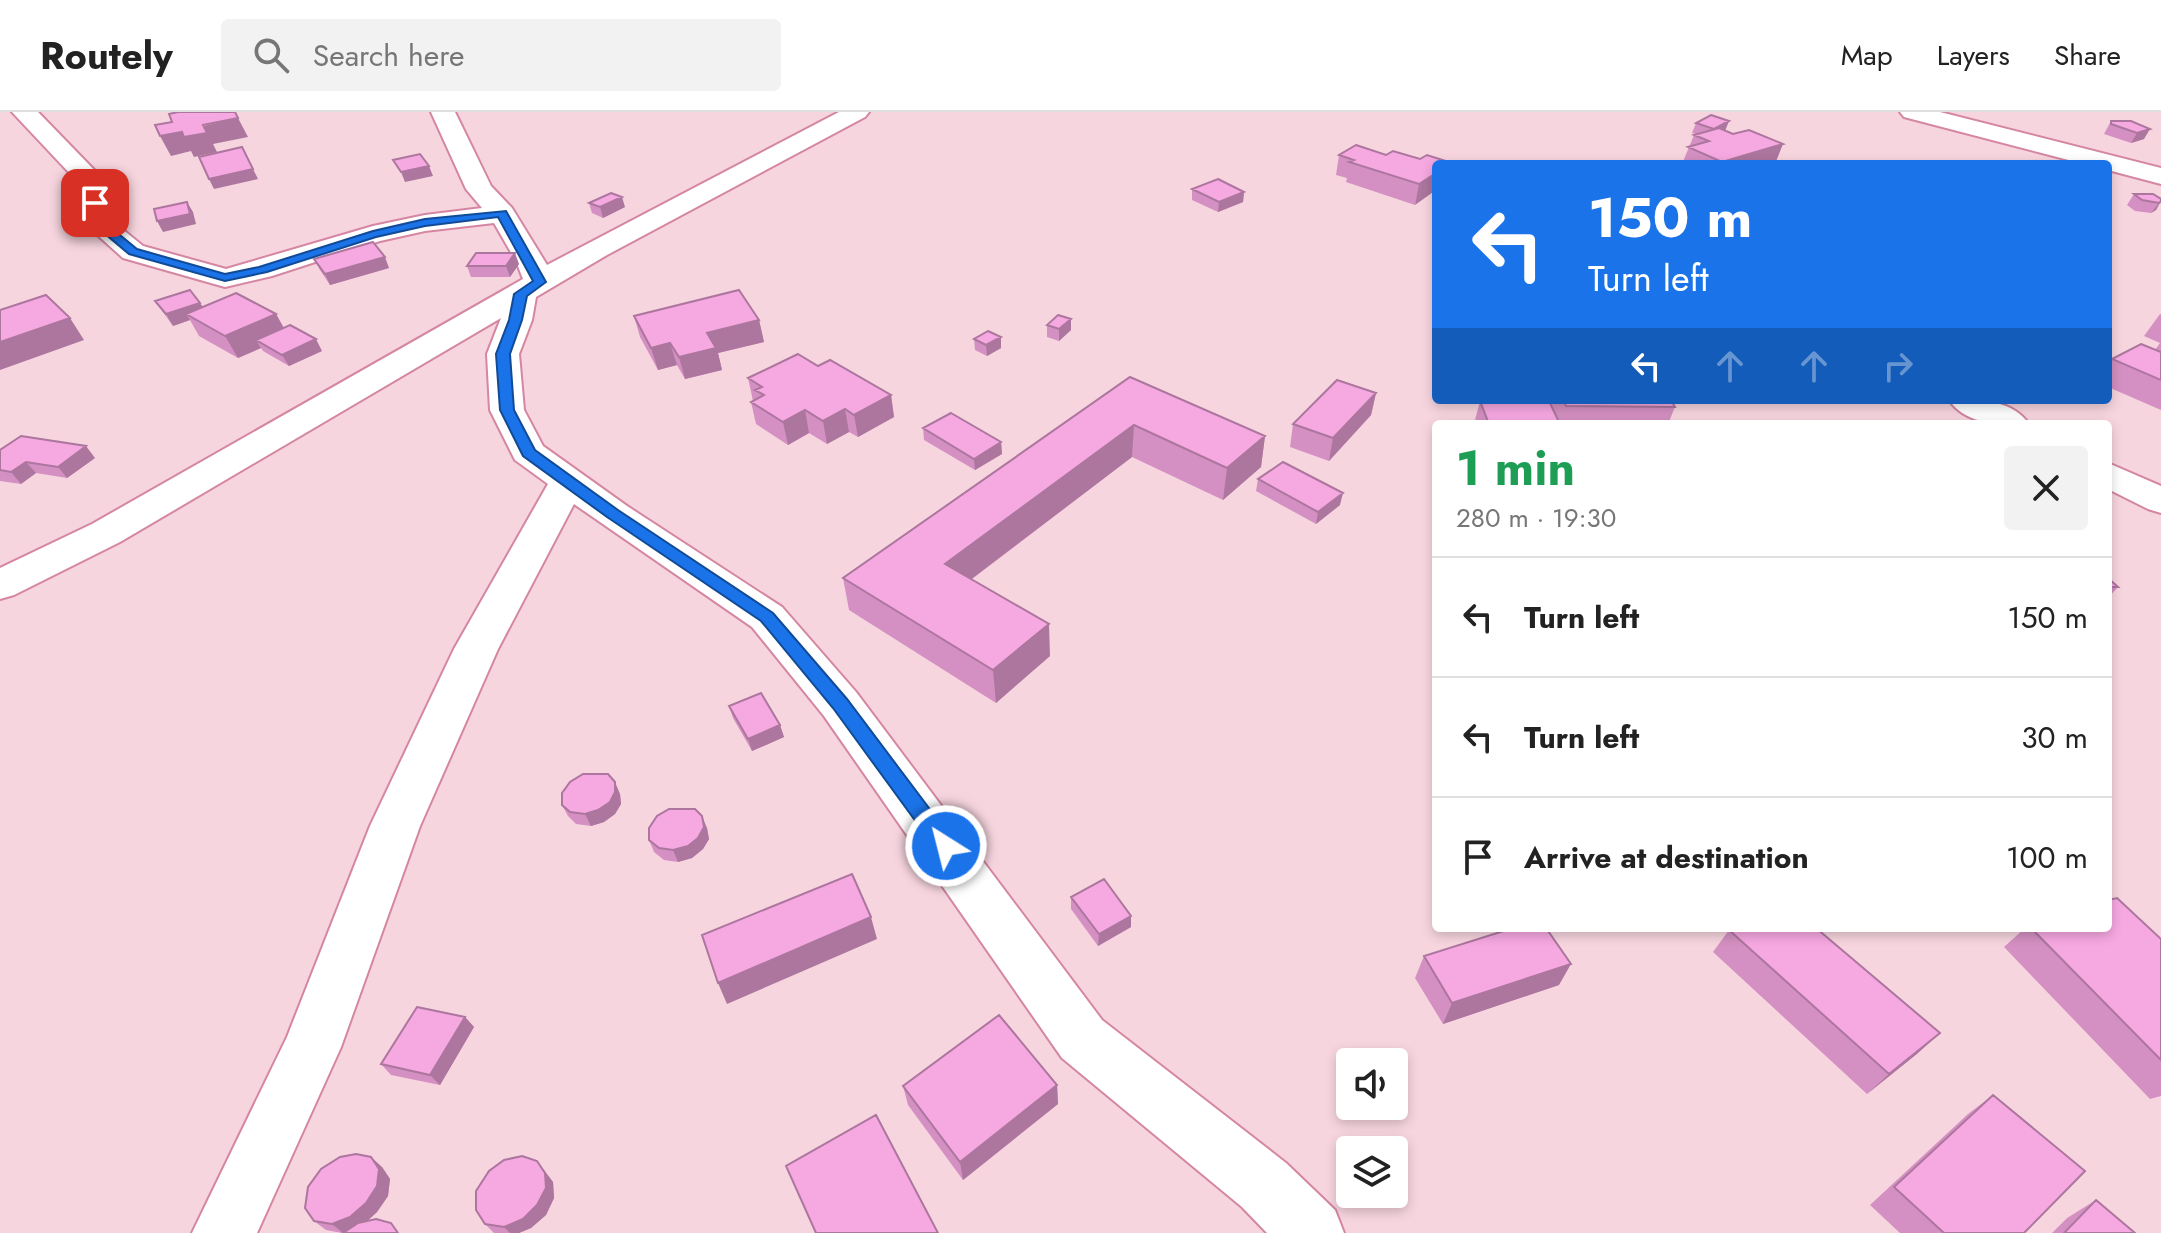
<!DOCTYPE html>
<html lang="en">
<head>
<meta charset="utf-8">
<style>
	:root { --surface:#fff; --page:#f2f2f2; --text:#222; --muted:#767676; --line:#e0e0e0 }
	body { margin:0; font-family:Jost,sans-serif; background:var(--page); color:var(--text); height:100vh; display:flex; flex-direction:column; font-size:30px; white-space:nowrap }
	* { box-sizing:border-box; margin:0 }
	p { font-size:26px; color:var(--muted) }
	.icon { flex:none; width:44px; height:44px; fill:none; stroke:currentColor; stroke-width:2; stroke-linecap:round; stroke-linejoin:round }
	.map { position:relative; flex:1; overflow:hidden }
	.side { position:absolute; left:1432px; top:308px; width:680px; height:512px; display:flex; flex-direction:column; background:var(--surface); border-radius:8px; box-shadow:0 4px 12px #0003 }
	.side>* { flex:none }
	.hud { position:absolute; left:1432px; top:48px; width:680px; height:244px; border-radius:8px; box-shadow:0 4px 12px #0003; background:#1a73e8; color:#fff; overflow:hidden }
	.fabs { position:absolute; left:1336px; top:936px; display:grid; gap:16px }
	.fabs a { display:grid; place-items:center; width:72px; height:72px; border-radius:8px; background:var(--surface); box-shadow:0 4px 12px #0003; font-size:40px }
	.pin { position:absolute; display:grid; place-items:center; width:68px; height:68px; color:#fff; margin:-34px; border-radius:16px; box-shadow:0 4px 12px #0006 }
	.me { position:absolute; width:88px; margin:-44px; rotate:324deg; stroke-linejoin:round; filter:drop-shadow(0 0 6px #0008) }
	.turn { display:flex; align-items:center; gap:28px; height:168px; padding:0 24px; font-size:36px }
	.turn .icon { width:104px; height:104px; stroke-width:2.5 }
	.turn b { display:block; font-size:56px; line-height:68px }
	.lanes { display:flex; align-items:center; height:76px; padding:0 24px; background:#0003; justify-content:center; gap:40px; direction:ltr }
	.lanes .off { opacity:.35 }
	.round { display:grid; place-items:center; flex:none; width:84px; height:84px; border-radius:8px; background:var(--page) }
	.head { display:flex; align-items:center; justify-content:space-between; height:136px; padding:0 24px }
	h1 { font-size:48px; font-weight:700; line-height:60px; color:#1e9e55 }
	ul { padding:0; list-style:none }
	li { display:flex; align-items:center; gap:24px; height:120px; padding:0 24px; border-top:2px solid var(--line) }
	li div { flex:1 }
	li b { display:block; font-size:30px }
	li em { font-style:normal }
	header { display:flex; align-items:center; gap:48px; box-sizing:border-box; height:112px; padding:0 40px; background:var(--surface); border-bottom:2px solid var(--line) }
	header strong { font-size:38px }
	nav { display:flex; gap:44px; margin-inline-start:auto; font-size:28px }
	.search { width:560px; height:72px; background:var(--page); display:flex; align-items:center; gap:20px; box-sizing:border-box; padding:0 28px; border-radius:8px; color:var(--muted); font-size:30px }
	.map>svg:first-child { display:block }
	.lines { fill:none; stroke-linecap:round; stroke-linejoin:round }
	.minor-casing { stroke:#d486a2; stroke-width:4 }
	.minor { fill:#fff; fill-rule:evenodd }
	.wall { fill:#d490c2 }
	.shaded-wall { fill:#ac769e }
	.building { fill:#f6a8e1; stroke:#ac769e; stroke-width:2 }
	.route { fill:#1a73e8; stroke:#114b97; stroke-width:2 }
</style>
</head>
<body>
<header>
<strong>Routely</strong>
<div class="search"><svg class="icon" aria-label="search" viewBox="0 0 24 24"><circle cx="10" cy="10" r="6"/><path d="M15 15l6 6"/></svg>Search here</div>
<nav><a>Map</a><a>Layers</a><a>Share</a></nav>
</header>
<div class="map">
<svg width="2161" height="1121" viewBox="0 0 2161 1121">
	<rect width="100%" height="100%" fill="#f7d5df"/>
	<g class="lines">
		<!-- minor casing -->
		<g class="minor-casing">
			<path id="minor" d="M12,0H38L101,65L111,108L143,134L226,157L373,114L425,103L482,96L466,77L431,0H455L491,74L512,96L547,153L839,0H869L865,5L607,143L536,185L532,208L519,242L524,298L543,334L627,394L782,495L856,580L1102,908L1286,1051L1335,1098L1344,1121H1267L1242,1095L1062,946L824,604L752,515L574,392L498,537L420,714L341,935L257,1121H192L287,925L370,714L454,537L548,372L515,348L490,298L487,242L501,206L120,430L14,483L0,487V456L92,412L523,167L516,149L494,111L425,119L380,129L272,164L225,175L123,146L84,111L75,67Z
				M1900,0H1940L2161,56V72L2108,58V52H2084L1904,5Z
				M1949,288C1977,288 2011,286 2029,312C2001,312 1967,314 1949,288Z
				M2108,351L2161,374V401L2148,397L2108,377Z"/>
		</g>
		<!-- minor -->
		<use href="#minor" class="minor"/>
	</g>
	<!-- wall -->
	<path class="wall" d="M2111,9H2131L2144,27L2131,31L2104,22Z
		M1696,11L1725,19L1775,52H1682L1694,23L1696,22L1692,21Z
		M1339,43L1420,47L1427,43L1415,93L1346,70L1347,66L1336,63Z
		M1192,77L1244,80L1243,90L1218,100L1192,88Z
		M2134,82L2161,87L2156,98L2151,101L2135,99L2127,93Z
		M589,91L625,95L603,106L592,101Z
		M314,147L389,156L330,173L320,158Z
		M519,152L510,165H471L467,154Z
		M155,189L200,191L203,195L276,202L284,216L322,239L289,254L263,239L261,236L238,246L199,224L190,208L173,214Z
		M2160,202H2161V298L2108,275V253L2112,247L2155,238L2160,231L2144,224Z
		M634,204L759,208L764,230L718,241L722,258L685,267L677,253L658,258L640,225Z
		M1071,207V218L1059,229L1047,225V213Z
		M974,227L1001,236L987,244L975,238Z
		M818,254L891,283L894,305L858,325L849,320L827,332L809,321L788,333L756,312L751,290L753,289L748,266Z
		M1130,265L1265,324L1261,355L1223,388L1132,345L972,467L1050,544L996,591L849,498L843,466Z
		M1376,281L1371,303L1329,349L1290,335L1293,312Z
		M1546,288H1671L1675,295L1668,312H1474L1480,289H1546Z
		M923,316L1001,330L1002,342L975,358L924,328Z
		M0,338L95,346L67,366L36,361L21,372L0,369Z
		M1258,367L1340,393L1316,412L1256,379Z
		M2108,466L2118,475L2108,486Z
		M729,594L780,613L784,625L752,639L733,606Z
		M620,682L621,692L615,702L604,710L591,714L576,712L568,704L562,693Z
		M707,716L709,727L703,737L692,746L678,750L664,748L654,740L649,728Z
		M1071,785L1131,815L1098,834L1071,797Z
		M2025,816H2108L2161,827V984L2150,987L2004,835Z
		M1729,818L1918,941L1867,982L1713,840Z
		M1424,844L1559,873L1443,912L1415,866Z
		M465,905L474,915L440,973L391,963L381,952Z
		M1057,973L1058,992L963,1068L908,993L903,974Z
		M1993,983L2024,1121H1900L1870,1093L1968,1002Z
		M537,1049L553,1070L554,1086L546,1103L531,1116L519,1121H494L485,1112Z
		M382,1055L390,1067L388,1084L377,1100L367,1109L342,1121L326,1118L314,1109Z
		M2096,1088L2135,1121H2052L2067,1106Z"/>
	<!-- shaded-wall -->
	<path class="shaded-wall" d="M238,6L248,25L213,32L217,40L194,45L191,39L171,44L160,24Z
		M1729,9L1725,19L1714,17Z
		M2150,17L2144,27L2131,31L2137,21Z
		M1783,32L1775,52H1722V50Z
		M429,54L433,64L405,70L401,60Z
		M253,57L258,67L214,77L209,67Z
		M1436,61V78L1415,93L1419,72Z
		M1244,80L1243,90L1218,100L1219,90Z
		M622,85L625,95L603,106L600,95Z
		M2161,89L2156,98L2151,101L2159,91Z
		M187,90L193,100L196,112L163,120L157,109Z
		M515,141L519,152L510,165L506,154Z
		M385,145L389,156L330,173L325,162Z
		M200,191L207,203L186,202L190,208L173,214L166,202Z
		M276,202L288,224L256,228L261,236L238,246L225,224Z
		M70,206L84,228L0,258V230Z
		M1071,207V218L1059,229V217Z
		M759,208L764,230L718,241L722,258L685,267L679,245L707,221Z
		M1001,225V236L987,244L986,233Z
		M316,227L322,239L289,254L282,243Z
		M670,231L677,253L658,258L651,236Z
		M1376,281L1371,303L1329,349L1333,326Z
		M891,283L894,305L858,325L854,303Z
		M845,297L849,320L827,332L823,309Z
		M805,298L809,321L788,333L783,310Z
		M1134,313L1132,345L949,484L945,452Z
		M1265,324L1261,355L1223,388L1227,356Z
		M1001,330L1002,342L975,358L974,347Z
		M86,334L95,346L67,366L58,355Z
		M26,350L36,361L21,372L11,360Z
		M1343,381L1340,393L1316,412L1318,400Z
		M1049,512L1050,544L996,591L993,558Z
		M780,613L784,625L752,639L748,627Z
		M615,670L620,682L621,692L615,702L604,710L591,714L585,702Z
		M702,704L707,716L709,727L703,737L692,746L678,750L673,738Z
		M1131,804V815L1098,834L1099,822Z
		M871,805L877,827L727,892L718,871Z
		M1571,852L1559,873L1443,912L1452,891Z
		M465,905L474,915L440,973L430,963Z
		M1940,921L1918,941L1867,982L1889,962Z
		M1057,973L1058,992L963,1068L960,1050Z
		M371,1045L382,1055L390,1067L388,1084L377,1100L362,1114L343,1121L332,1112Z
		M537,1049L553,1070L554,1086L546,1103L531,1116L519,1121H510L504,1115Z"/>
	<!-- building -->
	<path class="building" d="M178,0H235L238,6L203,13L207,21L184,25L182,20L160,24L155,13L172,10L169,2Z
		M1711,3L1729,9L1714,17L1696,11Z
		M2111,9H2131L2150,17L2137,21L2111,12Z
		M1719,16L1733,22L1749,18L1783,32L1722,50L1688,35L1709,29L1694,23Z
		M1356,33L1386,43L1393,39L1420,47L1427,43L1452,51L1450,52H1436V61L1419,72L1349,50L1354,48L1339,43Z
		M242,35L253,57L209,67L199,45Z
		M420,42L429,54L401,60L393,48Z
		M1218,67L1244,80L1219,90L1192,77Z
		M611,81L622,85L600,95L589,91Z
		M2134,82H2153L2161,87V89L2159,91L2142,88Z
		M187,90L190,102L157,109L154,97Z
		M373,130L385,145L325,162L314,147Z
		M476,141H515L506,154H467Z
		M190,178L200,191L166,202L155,189Z
		M739,178L759,208L707,221L716,236L679,245L670,231L651,236L634,204Z
		M236,181L276,202L225,224L186,202Z
		M46,183L70,206L0,230V198Z
		M1058,203L1071,207L1059,217L1047,213Z
		M290,213L316,227L282,243L256,228Z
		M988,219L1001,225L986,233L974,227Z
		M2141,232L2161,240V268L2112,247Z
		M798,242L818,254L830,248L891,283L854,303L845,297L823,309L805,298L783,310L751,290L764,283L755,278L762,275L748,266Z
		M1130,265L1265,324L1227,356L1134,313L945,452L1049,512L993,558L843,466Z
		M1337,268L1376,281L1333,326L1293,312Z
		M1563,288H1671L1675,295L1566,294Z
		M1480,289H1549L1560,312H1489Z
		M951,301L1001,330L974,347L923,316Z
		M21,324L86,334L58,355L26,350L11,360L0,358V338Z
		M1283,350L1343,381L1318,400L1258,367Z
		M2108,466L2118,475H2108Z
		M761,581L780,613L748,627L729,594Z
		M583,662H608L615,670V680L610,690L598,698L585,702L570,700L562,693V681L570,670Z
		M669,697H695L702,704L704,715L698,726L688,734L673,738L659,736L649,728V716L657,704Z
		M852,762L871,805L718,871L702,823Z
		M1104,767L1131,804L1099,822L1071,785Z
		M2117,786L2161,827V948L2031,816H2108V788Z
		M1513,816H1546L1571,852L1452,891L1424,844Z
		M1733,816H1816L1940,921L1889,962L1729,818Z
		M417,895L465,905L430,963L381,952Z
		M999,903L1057,973L960,1050L903,974Z
		M1993,983L2085,1059L2024,1121H1944L1894,1075Z
		M876,1003L938,1121H816L786,1054Z
		M356,1042L371,1045L379,1057L377,1074L366,1091L350,1105L332,1112L314,1109L305,1096L308,1075L321,1057L340,1045Z
		M522,1044L537,1049L545,1061L546,1076L537,1093L523,1107L504,1115L485,1112L476,1098V1079L489,1059L504,1048Z
		M2096,1088L2135,1121H2064Z
		M376,1107L391,1111L398,1121H343L358,1111Z"/>
	<!-- route -->
	<path class="route" d="M95,87L101,91L104,110L137,137L225,162L259,155L373,119L425,107L506,99L546,170L527,184L522,208L510,242L514,298L535,338L618,398L773,501L847,587L953,728L956,734L953,740L946,743L938,740L833,596L761,509L607,405L523,344L500,298L496,242L509,208L514,182L533,169L498,105L425,114L376,125L267,160L225,169L129,142L92,111L89,91Z"/>
</svg>
<div class="fabs">
<a><svg class="icon" aria-label="sound" viewBox="0 0 24 24"><path d="M4 9h4l5-4v14l-5-4H4zM17 9q2 3 0 6"/></svg></a>
<a><svg class="icon" aria-label="layers" viewBox="0 0 24 24"><path d="M12 4l9 5-9 5-9-5zM3 14l9 5 9-5"/></svg></a>
</div>
<div class="pin" style="left:95px;top:91px;background:#d93025"><svg class="icon" aria-label="arrive" viewBox="0 0 24 24"><path d="M6 21V4h12l-3 4 3 4H6"/></svg></div>
<svg class="me" style="left:946px;top:734px" viewBox="-20 -20 40 40"><circle r="17" fill="#1a73e8" stroke="#fff" stroke-width="3"/><path d="M0-11L8 9 0 5-8 9z" fill="#fff"/></svg>
<div class="hud">
<div class="turn"><svg class="icon" aria-label="left" viewBox="0 0 24 24"><path d="M17 20v-9H6M10 6l-5 5 5 5"/></svg><div><b>150 m</b>Turn left</div></div>
<div class="lanes"><svg class="icon" aria-label="left" viewBox="0 0 24 24"><path d="M17 20v-9H6M10 6l-5 5 5 5"/></svg><svg class="icon off" aria-label="ahead" viewBox="0 0 24 24"><path d="M12 20V5M6 11l6-6 6 6"/></svg><svg class="icon off" aria-label="ahead" viewBox="0 0 24 24"><path d="M12 20V5M6 11l6-6 6 6"/></svg><svg class="icon off" aria-label="right" viewBox="0 0 24 24"><path d="M7 20v-9h11M14 6l5 5-5 5"/></svg></div>
</div>
<section class="side">
<div class="head"><div><h1>1 min</h1><p>280 m · 19:30</p></div><a class="round"><svg class="icon" aria-label="close" viewBox="0 0 24 24"><path d="M6 6l12 12M18 6L6 18"/></svg></a></div>
<ul>
<li><svg class="icon" aria-label="left" viewBox="0 0 24 24"><path d="M17 20v-9H6M10 6l-5 5 5 5"/></svg><div><b>Turn left</b></div><em>150 m</em></li>
<li><svg class="icon" aria-label="left" viewBox="0 0 24 24"><path d="M17 20v-9H6M10 6l-5 5 5 5"/></svg><div><b>Turn left</b></div><em>30 m</em></li>
<li><svg class="icon" aria-label="arrive" viewBox="0 0 24 24"><path d="M6 21V4h12l-3 4 3 4H6"/></svg><div><b>Arrive at destination</b></div><em>100 m</em></li>
</ul>
</section>
</div>
</body>
</html>
